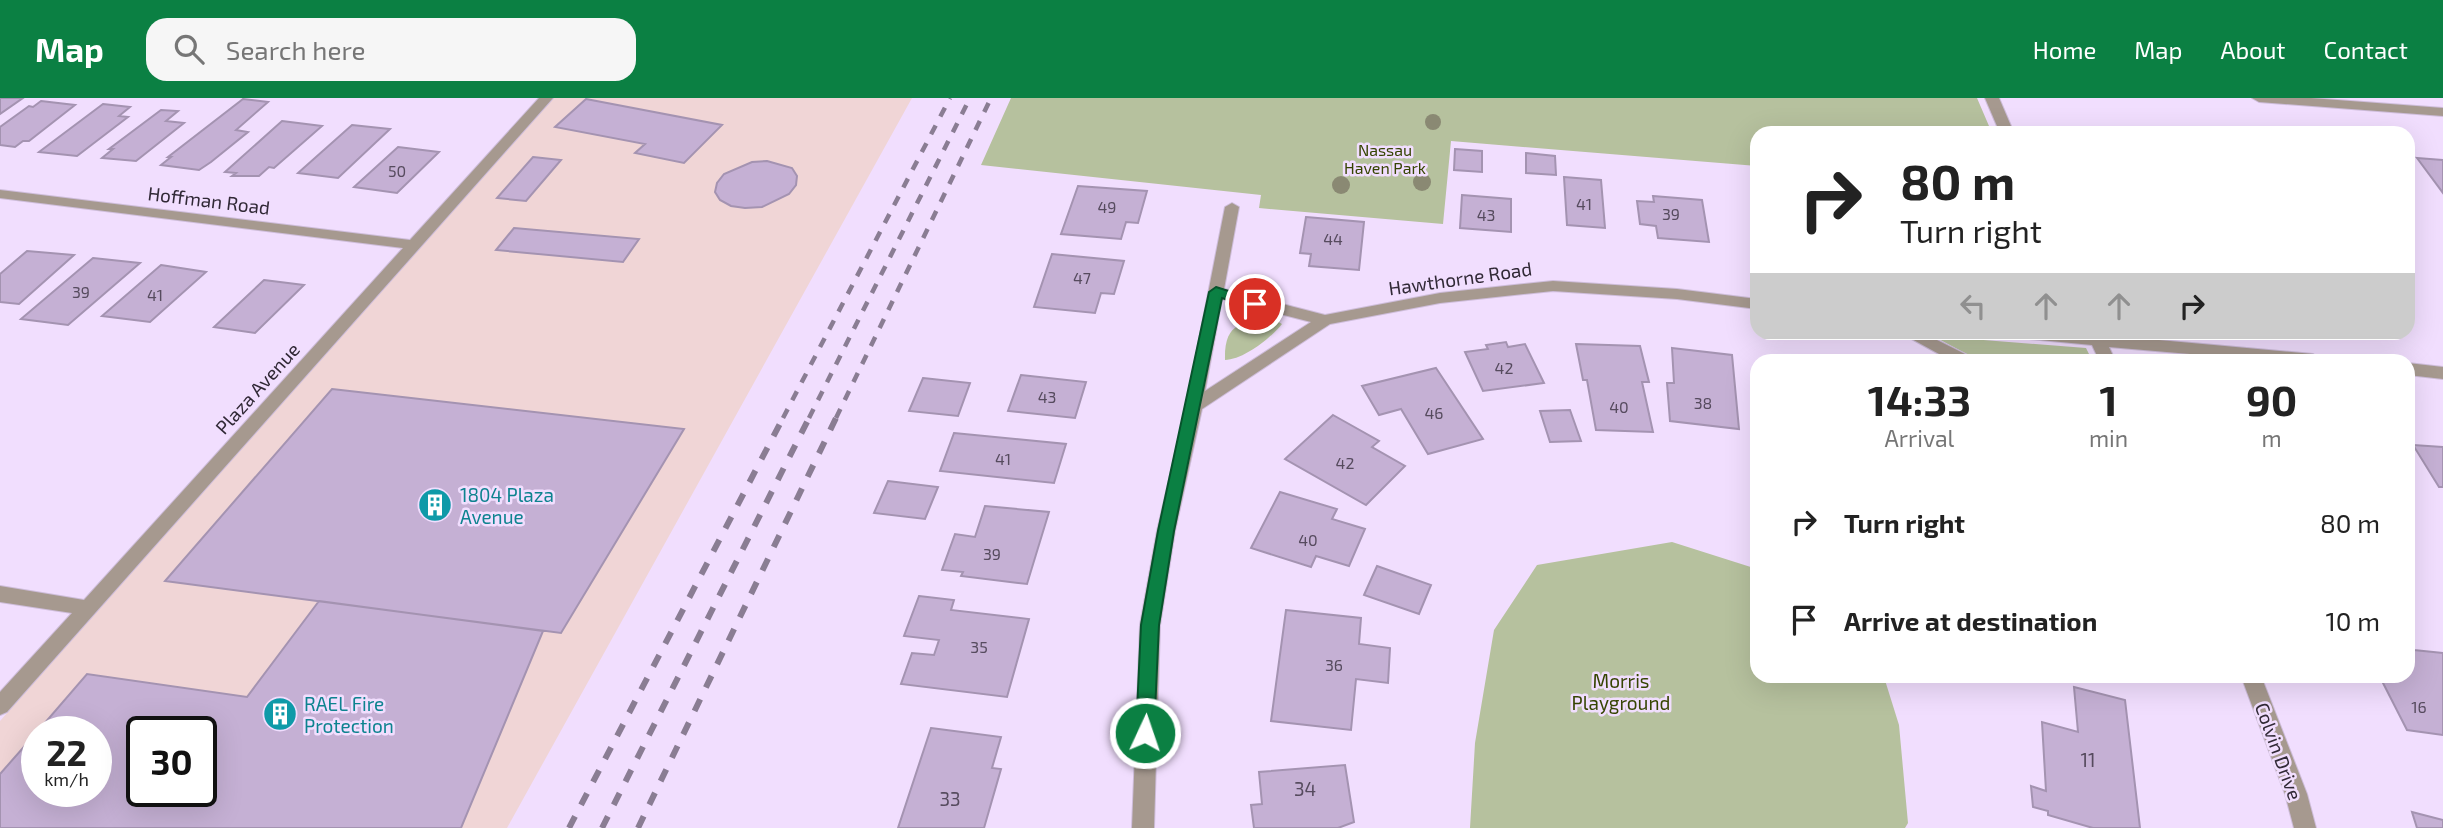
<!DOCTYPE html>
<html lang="en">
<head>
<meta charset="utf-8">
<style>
	:root { --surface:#fff; --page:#f6f6f6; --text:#222; --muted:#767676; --accent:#0b8043 }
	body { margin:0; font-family:"Exo 2",sans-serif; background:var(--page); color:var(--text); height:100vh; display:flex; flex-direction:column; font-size:26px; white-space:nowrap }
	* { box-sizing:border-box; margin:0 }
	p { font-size:23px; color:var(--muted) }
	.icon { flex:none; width:38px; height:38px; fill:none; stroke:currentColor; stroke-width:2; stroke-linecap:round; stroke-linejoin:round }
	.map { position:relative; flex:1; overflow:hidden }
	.drawer { position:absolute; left:1750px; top:256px; width:665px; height:329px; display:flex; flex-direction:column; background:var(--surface); border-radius:21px; box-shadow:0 7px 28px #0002 }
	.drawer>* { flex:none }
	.top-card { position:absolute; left:1750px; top:28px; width:665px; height:214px; border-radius:21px; box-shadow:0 7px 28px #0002; background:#fff; color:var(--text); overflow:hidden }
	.speed { position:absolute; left:21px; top:618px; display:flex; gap:14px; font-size:35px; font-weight:700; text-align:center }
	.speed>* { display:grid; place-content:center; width:91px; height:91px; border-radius:50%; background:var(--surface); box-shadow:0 7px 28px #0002; line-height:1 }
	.speed small { font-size:18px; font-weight:400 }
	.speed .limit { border:4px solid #111; border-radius:10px; background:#fff; color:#111 }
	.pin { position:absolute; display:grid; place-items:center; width:60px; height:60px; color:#fff; margin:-30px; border:4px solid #fff; border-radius:50%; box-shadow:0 2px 7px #0007 }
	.me { position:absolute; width:77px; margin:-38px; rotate:3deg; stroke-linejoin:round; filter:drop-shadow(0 0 5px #0008) }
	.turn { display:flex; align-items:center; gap:24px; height:147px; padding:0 35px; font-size:32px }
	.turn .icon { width:91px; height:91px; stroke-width:2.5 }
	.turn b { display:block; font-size:49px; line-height:60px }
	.lanes { display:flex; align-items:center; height:66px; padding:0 35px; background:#0003; justify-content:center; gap:35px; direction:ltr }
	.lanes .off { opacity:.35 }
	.eta { display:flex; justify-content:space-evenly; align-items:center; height:119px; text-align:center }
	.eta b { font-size:42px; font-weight:700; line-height:49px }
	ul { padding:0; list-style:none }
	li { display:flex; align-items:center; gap:21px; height:98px; padding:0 35px }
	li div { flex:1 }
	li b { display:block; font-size:26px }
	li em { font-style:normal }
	header { display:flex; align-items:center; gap:42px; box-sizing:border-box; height:98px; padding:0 35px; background:var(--accent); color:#fff }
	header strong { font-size:33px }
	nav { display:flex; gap:38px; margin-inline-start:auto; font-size:24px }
	.search { width:490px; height:63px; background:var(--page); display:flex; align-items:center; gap:18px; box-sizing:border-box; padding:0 24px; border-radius:21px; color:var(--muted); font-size:26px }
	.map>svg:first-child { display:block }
	.industrial { fill:#f0d5d6; fill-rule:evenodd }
	.green { fill:#b6c19e }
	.building { fill:#c5b0d4; stroke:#a493b1; stroke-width:2; fill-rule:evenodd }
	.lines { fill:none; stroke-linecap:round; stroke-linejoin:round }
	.minor-casing { stroke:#cebdda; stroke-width:2 }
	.minor { fill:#a6998f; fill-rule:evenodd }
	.rail-far1 { stroke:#8a7d93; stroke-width:4.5; stroke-dasharray:10 10; stroke-linecap:butt }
	.rail { stroke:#8a7d93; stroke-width:6; stroke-dasharray:13 13; stroke-linecap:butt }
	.tree { fill:#8a8973 }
	.route { fill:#0b8043; stroke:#07532c; stroke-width:2 }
	.labels { text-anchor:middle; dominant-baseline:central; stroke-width:5; stroke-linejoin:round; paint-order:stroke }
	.far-park-label { font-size:16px; fill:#364402; stroke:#f1defe }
	.number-label { font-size:16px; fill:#564b5e }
	.street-label { font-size:19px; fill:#312936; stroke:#f1defe }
	.culture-label { font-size:19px; fill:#0d838f; stroke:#f1defe; text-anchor:start }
	.park-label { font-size:19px; fill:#364402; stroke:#f1defe }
	.near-number-label { font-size:19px; fill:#564b5e }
</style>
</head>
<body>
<header>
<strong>Map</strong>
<div class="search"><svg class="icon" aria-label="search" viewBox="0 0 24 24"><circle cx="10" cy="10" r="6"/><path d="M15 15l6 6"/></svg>Search here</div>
<nav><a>Home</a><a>Map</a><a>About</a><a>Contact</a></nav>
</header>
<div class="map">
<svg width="2443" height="730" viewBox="0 0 2443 730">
	<rect width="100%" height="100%" fill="#f1defe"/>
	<!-- industrial -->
	<path class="industrial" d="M552,0H912L507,730H0V623ZM37,634H96V693H37ZM142,634H201V693H142Z"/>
	<!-- green -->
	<path class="green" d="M1011,0H1977L1992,35H1757V68L1451,43L1443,126L1259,110L1261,97L981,67Z
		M1277,223L1282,226C1271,240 1243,262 1225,262C1224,221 1245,224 1277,223Z
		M1933,238L2086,250L2092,262H1978Z
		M1672,444L1757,471V578L1884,579L1899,627L1908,725L1905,730H1470L1475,645L1494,532L1537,467Z"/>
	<!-- building -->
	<path class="building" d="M0,0H23L0,16Z
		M243,1L268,4L236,32L248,34L211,64L199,72L161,67L171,59H168Z
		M586,1L722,27L684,65L635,55L645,46L555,29Z
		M41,3L75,7L29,43H23L15,49L0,47V29L29,8L33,9Z
		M103,6L130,9L119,18L128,19L77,58L39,54Z
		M161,12L178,13L166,23L184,25L136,63L102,60L113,51H109Z
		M282,23L322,28L274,70L269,69L259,78H232L236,75L225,74Z
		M352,27L390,31L338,80L298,75Z
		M398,49L439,54L397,95L354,89Z
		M1455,51L1482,53V74L1454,72Z
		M1526,55L1555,58L1556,77L1526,75Z
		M533,59L561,62L526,103L497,100Z
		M2417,60L2443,62V95Z
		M767,63L792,70L797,78L796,87L789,96L762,109L745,110L731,108L720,102L715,94L717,85L724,76L752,64Z
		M1564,79L1601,82L1605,130L1567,127Z
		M1078,88L1147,93L1138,125L1126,124L1121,141L1061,136Z
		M1462,97L1511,101V134L1460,130Z
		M1653,98L1702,102L1709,144L1658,140L1656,128L1640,126L1637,103L1654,104Z
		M1306,119L1364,124L1359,172L1309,168L1311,156L1300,155Z
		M514,130L639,141L623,164L496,152Z
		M27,153L74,157L19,206L0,204V176Z
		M1052,156L1124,163L1114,196L1101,195L1095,215L1034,209Z
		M93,160L140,165L68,227L21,221Z
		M161,167L206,174L150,224L102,218Z
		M264,182L304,187L255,235L214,229Z
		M1506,244L1508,249L1525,246L1544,285L1483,293L1465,254L1488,251L1486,247Z
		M1576,246L1640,248L1649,284H1642L1653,334L1596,332L1587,282H1583Z
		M1672,250L1732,257L1739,331L1670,323L1667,285H1674Z
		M1436,270L1483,341L1428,356L1401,311L1379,317L1362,288Z
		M1021,277L1086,284L1075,320L1008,313Z
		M923,280L970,285L958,318L909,313Z
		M332,291L684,331L561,535L165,483Z
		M1570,312L1581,343L1550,344L1540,313Z
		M1333,317L1379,343L1372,349L1405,368L1366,407L1285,361Z
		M954,335L1066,346L1054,385L940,373Z
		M2413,347L2443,349V389H2439Z
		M888,383L938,389L925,421L874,415Z
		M1280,394L1337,411L1332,421L1365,431L1349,468L1316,458L1311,469L1251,450Z
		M985,408L1049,414L1027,486L961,478L963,474L942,472L955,436L975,439Z
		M1377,468L1431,487L1419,516L1364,497Z
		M919,498L954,502L951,512L1029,521L1007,599L901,586L912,555L934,557L939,542L904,538Z
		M319,503L543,533L461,730H0V676L37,634V693H96V634H37L87,576L247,599ZM142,634H201V693H142Z
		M1286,512L1361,520L1359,546L1390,550L1388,585L1356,581L1351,632L1271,623Z
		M2408,540L2414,552L2443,555V637L2407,632L2382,583L2362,581L2360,578H2408Z
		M2074,589L2125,602L2140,730H2093L2048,717V713L2033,709L2031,688L2046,693L2042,624L2078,634Z
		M931,630L1001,639L992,670L1001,671L984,730H898Z
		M1345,667L1354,724L1338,730H1254L1251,707L1262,706L1259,674Z
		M2412,714L2443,722V730H2417Z"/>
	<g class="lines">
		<!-- minor casing -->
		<g class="minor-casing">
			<path id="minor" d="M539,0H553L7,614L0,617V594L72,515L0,504V488L84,502L403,150L0,100V92L410,142Z
				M1985,0H1999L2014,35H2000Z
				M2252,0H2311L2443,10V18L2259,4Z
				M1232,105L1239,109L1224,191L1325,217L1440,195L1553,183L1677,191L1757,201V211L1677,201L1553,193L1440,205L1330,226L1202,311L1175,433L1160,527L1154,730H1132L1140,527L1157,433L1186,308L1225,109ZM1222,201L1311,224L1205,293Z
				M1899,234H1921L1969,258L1971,262H1950Z
				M2001,234H2102L2104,237L2313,256L2321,262H2259L2109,249L2115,262H2099L2092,247L2009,239Z
				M2408,265L2443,269V281L2408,277Z
				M2241,578H2261L2307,696L2316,730H2294L2285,696Z"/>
		</g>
		<!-- minor -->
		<use href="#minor" class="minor"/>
		<!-- rail-far1 -->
		<path class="rail-far1" d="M783,320L950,0
			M809,320L970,0
			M836,320L991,0"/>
		<!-- rail -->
		<path class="rail" d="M569,730L784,318
			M602,730L810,318
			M638,730L837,318"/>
	</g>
	<!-- trees -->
	<g class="tree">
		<circle cx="1433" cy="24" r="8"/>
		<circle cx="1422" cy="84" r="9"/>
		<circle cx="1341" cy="87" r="9"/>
	</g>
	<!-- route -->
	<path class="route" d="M1216,189L1260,203L1262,206L1255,210L1222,200L1174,433L1159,527L1154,635L1152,641L1145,643L1138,641L1136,635L1141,527L1158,433L1209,194Z"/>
	<!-- icons -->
	<defs>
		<g id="building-disc" transform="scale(1.75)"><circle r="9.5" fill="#0f9aa8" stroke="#f1defe"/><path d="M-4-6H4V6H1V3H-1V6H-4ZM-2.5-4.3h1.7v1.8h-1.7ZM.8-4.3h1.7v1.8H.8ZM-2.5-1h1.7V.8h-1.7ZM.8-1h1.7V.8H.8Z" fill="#fff"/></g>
	</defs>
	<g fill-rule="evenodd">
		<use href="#building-disc" x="435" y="407"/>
		<use href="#building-disc" x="280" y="616"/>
	</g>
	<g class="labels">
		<!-- far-park labels -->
		<g class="far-park-label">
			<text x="1385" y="51">Nassau<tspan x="1385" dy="18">Haven Park</tspan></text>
		</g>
		<!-- number labels -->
		<g class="number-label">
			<text x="397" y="72">50</text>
			<text x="1584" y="105">41</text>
			<text x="1107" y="108">49</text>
			<text x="1671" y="115">39</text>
			<text x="1486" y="116">43</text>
			<text x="1333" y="140">44</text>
			<text x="1082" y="179">47</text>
			<text x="81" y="193">39</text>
			<text x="155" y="196">41</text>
			<text x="1504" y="269">42</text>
			<text x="1047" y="298">43</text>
			<text x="1703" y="304">38</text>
			<text x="1619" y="308">40</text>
			<text x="1434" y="314">46</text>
			<text x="1003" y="360">41</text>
			<text x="1345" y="364">42</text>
			<text x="1308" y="441">40</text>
			<text x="992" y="455">39</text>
			<text x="979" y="548">35</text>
			<text x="1334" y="566">36</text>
			<text x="2419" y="608">16</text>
		</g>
		<!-- street labels -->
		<g class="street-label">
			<text transform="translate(209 102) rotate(7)">Hoffman Road</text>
			<text transform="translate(1460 180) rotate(-8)">Hawthorne Road</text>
			<text transform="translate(257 290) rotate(-48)">Plaza Avenue</text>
			<text transform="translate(2279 653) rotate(70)">Colvin Drive</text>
		</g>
		<!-- culture labels -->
		<g class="culture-label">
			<text x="460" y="396">1804 Plaza<tspan x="460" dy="22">Avenue</tspan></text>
			<text x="304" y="605">RAEL Fire<tspan x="304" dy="22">Protection</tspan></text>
		</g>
		<!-- park labels -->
		<g class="park-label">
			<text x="1621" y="582">Morris<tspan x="1621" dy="22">Playground</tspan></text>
		</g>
		<!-- near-number labels -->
		<g class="near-number-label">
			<text x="2088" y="661">11</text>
			<text x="1305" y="690">34</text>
			<text x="950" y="700">33</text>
		</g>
	</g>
</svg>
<div class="speed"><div>22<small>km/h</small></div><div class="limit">30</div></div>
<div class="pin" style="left:1255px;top:206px;background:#d93025"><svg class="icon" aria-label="arrive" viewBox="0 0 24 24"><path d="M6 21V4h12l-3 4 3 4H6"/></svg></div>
<svg class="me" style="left:1145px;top:635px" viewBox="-20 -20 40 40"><circle r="17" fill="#0b8043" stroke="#fff" stroke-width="3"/><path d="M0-11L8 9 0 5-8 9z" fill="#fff"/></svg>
<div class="top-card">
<div class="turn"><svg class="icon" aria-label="right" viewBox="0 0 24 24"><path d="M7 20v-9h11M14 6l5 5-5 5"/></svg><div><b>80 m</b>Turn right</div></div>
<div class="lanes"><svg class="icon off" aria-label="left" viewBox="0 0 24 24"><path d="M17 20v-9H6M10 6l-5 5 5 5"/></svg><svg class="icon off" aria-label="ahead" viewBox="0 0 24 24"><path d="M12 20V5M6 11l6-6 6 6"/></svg><svg class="icon off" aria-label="ahead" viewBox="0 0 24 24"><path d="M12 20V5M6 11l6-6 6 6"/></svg><svg class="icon" aria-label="right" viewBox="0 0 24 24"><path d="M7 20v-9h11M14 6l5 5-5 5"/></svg></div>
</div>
<section class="drawer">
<div class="eta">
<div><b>14:33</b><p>Arrival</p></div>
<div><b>1</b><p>min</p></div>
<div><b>90</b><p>m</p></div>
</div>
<ul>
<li><svg class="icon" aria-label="right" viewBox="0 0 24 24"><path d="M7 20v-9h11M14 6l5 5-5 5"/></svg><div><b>Turn right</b></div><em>80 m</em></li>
<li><svg class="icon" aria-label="arrive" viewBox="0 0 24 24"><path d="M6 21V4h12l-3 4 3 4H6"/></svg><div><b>Arrive at destination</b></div><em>10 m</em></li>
</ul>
</section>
</div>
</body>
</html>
